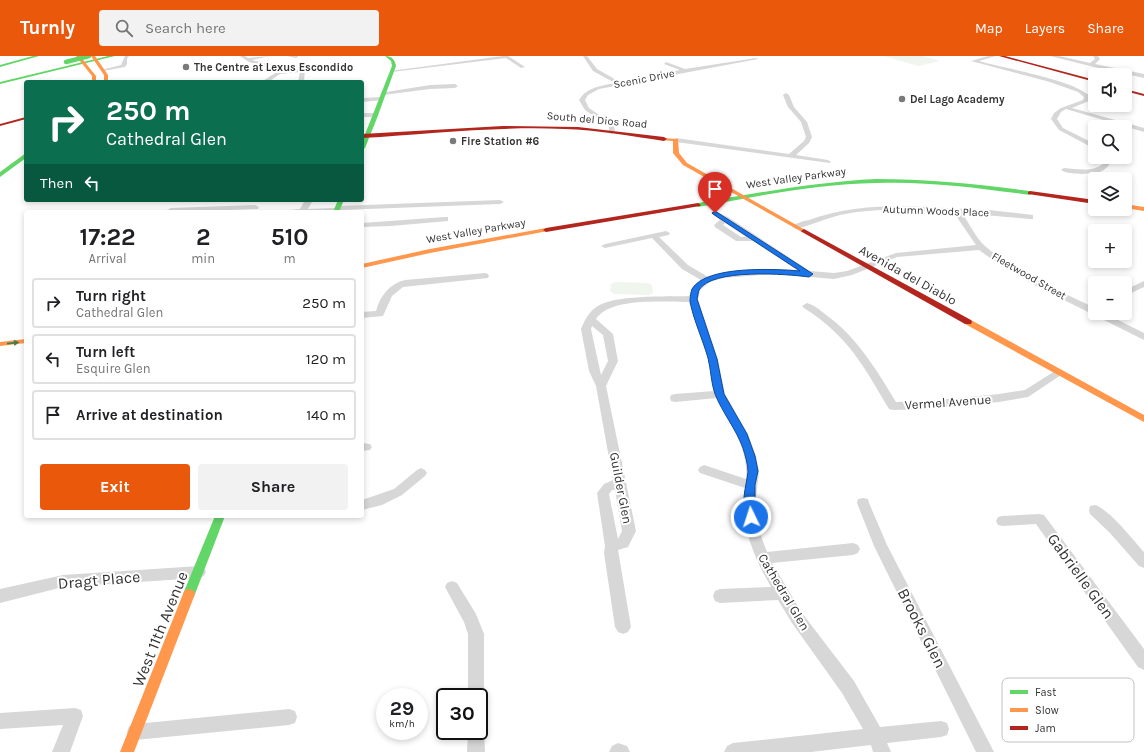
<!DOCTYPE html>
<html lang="en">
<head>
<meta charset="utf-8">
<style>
	:root { --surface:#fff; --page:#f2f2f2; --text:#202124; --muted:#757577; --line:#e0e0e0; --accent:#ea580c }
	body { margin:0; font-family:Karla,sans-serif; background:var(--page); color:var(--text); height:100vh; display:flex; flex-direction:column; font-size:15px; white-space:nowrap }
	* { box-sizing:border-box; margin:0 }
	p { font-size:13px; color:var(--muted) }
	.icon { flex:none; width:22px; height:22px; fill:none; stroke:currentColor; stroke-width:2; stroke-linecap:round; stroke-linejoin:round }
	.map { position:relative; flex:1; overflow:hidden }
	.details { position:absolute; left:24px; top:154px; width:340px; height:308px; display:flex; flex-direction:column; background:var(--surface); border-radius:4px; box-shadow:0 2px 6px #0003 }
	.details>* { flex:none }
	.banner { position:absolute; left:24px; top:24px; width:340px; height:122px; border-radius:4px; box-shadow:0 2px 6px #0003; background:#0b6e4f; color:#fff; overflow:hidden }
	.fabs { position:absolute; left:1088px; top:12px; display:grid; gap:8px }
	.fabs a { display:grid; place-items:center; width:44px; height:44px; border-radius:4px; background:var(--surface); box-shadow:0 2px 6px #0003; font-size:20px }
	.speed { position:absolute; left:376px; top:632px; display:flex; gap:8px; font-size:20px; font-weight:700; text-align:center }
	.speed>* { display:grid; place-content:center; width:52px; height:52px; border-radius:50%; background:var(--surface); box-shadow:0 2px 6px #0003; line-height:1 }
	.speed small { font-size:10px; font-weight:400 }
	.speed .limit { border:2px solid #111; border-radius:6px; background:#fff; color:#111 }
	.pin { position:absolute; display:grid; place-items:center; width:34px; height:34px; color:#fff; margin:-41px -17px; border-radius:50% 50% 50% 0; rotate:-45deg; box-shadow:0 0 4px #0007 }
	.pin .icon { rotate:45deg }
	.me { position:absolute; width:44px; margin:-22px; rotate:356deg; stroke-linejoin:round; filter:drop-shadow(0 0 3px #0008) }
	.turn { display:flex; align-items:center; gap:14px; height:84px; padding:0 16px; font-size:18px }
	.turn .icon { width:52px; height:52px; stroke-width:2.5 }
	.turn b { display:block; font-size:28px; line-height:34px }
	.then { display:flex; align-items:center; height:38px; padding:0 16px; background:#0003; gap:8px; font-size:15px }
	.eta { display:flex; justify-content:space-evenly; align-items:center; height:68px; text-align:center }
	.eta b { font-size:24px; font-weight:700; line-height:28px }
	.primary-button { display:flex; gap:8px; margin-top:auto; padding:8px 16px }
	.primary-button a { flex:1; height:46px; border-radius:4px; background:var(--accent); color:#fff; font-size:16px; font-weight:700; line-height:46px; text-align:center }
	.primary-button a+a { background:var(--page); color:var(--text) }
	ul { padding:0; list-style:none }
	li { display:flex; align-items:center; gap:12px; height:50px; margin:0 8px 6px; padding:0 8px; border:2px solid var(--line); border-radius:4px }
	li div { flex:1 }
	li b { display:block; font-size:15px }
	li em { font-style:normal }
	header { display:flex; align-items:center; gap:24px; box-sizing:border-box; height:56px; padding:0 20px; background:var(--accent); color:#fff }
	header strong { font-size:19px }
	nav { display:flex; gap:22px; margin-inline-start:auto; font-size:14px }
	.search { width:280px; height:36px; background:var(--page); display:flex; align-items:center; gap:10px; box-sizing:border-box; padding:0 14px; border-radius:4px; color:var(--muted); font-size:15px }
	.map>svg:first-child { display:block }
	.green { fill:#f0f5ed }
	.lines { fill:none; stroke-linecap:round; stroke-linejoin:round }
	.street { fill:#d7d7d7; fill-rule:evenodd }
	.fast { fill:#63d668; fill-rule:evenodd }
	.slow { fill:#ff974d; fill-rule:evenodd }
	.jam { fill:#b3261e; fill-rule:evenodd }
	.fast-bridge { stroke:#63d668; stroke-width:4.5 }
	.oneway { fill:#497c4b }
	.route { fill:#1a73e8; stroke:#114b97 }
	.poi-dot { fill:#7a7a7a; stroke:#fff; stroke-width:1.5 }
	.labels { text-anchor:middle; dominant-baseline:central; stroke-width:4; stroke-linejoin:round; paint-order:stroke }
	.far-poi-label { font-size:11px; font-weight:bold; fill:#333; stroke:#fff; text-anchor:start }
	.far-street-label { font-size:11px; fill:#333; stroke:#fff }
	.street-label { font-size:13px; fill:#333; stroke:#fff }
	.near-street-label { font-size:16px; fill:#333; stroke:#fff }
	.key { fill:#fff; stroke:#c2c2c2; stroke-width:1 }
	.key-label { font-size:11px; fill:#333 }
</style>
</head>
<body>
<header>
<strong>Turnly</strong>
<div class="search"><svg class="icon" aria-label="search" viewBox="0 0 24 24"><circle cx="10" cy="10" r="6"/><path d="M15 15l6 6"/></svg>Search here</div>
<nav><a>Map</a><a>Layers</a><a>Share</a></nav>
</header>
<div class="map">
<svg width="1144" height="696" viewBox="0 0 1144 696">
	<rect width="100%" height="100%" fill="#fff"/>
	<!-- green -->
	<path class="green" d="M884,0H922L940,5L918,10Z
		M615,226L648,227L652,229L653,237L649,239L614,238L610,235L611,228Z"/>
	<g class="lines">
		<!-- street -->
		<path class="street" d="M125,0H129L127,3V8L125,11L103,15L101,14L121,9Z
			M240,0H245L248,2L270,0L252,4L276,10L281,15L305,13L304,26H298L300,16L280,18L268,26H261L277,16V15L249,6Z
			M287,0H298V1L296,2Z
			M503,0H508L525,11L521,12L506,2L392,16L390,15Z
			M583,0H587L597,13L620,26L680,14L664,8L666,6L685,13L756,2L758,3L599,33L588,39L585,44L589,52L614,69L615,76L612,78L609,76V71L585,54L579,44C587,31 601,30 615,27L593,15Z
			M988,0H996L979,5C1006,13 1071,23 1090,40L1089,45L1072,52L1144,72V76L1066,53L1061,56L1057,63L1063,72L1095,88V93L1093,92L1059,74L1051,63L1054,57L1061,52L1083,44L1084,41L1078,36L1050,26L971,5Z
			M1050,0H1059L1090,7L1095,3L1093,0H1098L1100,3L1095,8L1144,18V22L1090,10Z
			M430,29L455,28L458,30L455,32L430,33L383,39L380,37Z
			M786,37L789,39L794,51L807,66L812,81L809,87L796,99L828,104L831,106L830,107L676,86L673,84L676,82L789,98L804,85L806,81L801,66L788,51L783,39Z
			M381,41L383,42V44L362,46V42Z
			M362,57H376L379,59L376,61H362Z
			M1104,101H1110L1111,106C1109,109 1106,113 1102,115C1093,119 1068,119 1061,114L1064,112C1078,113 1094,117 1105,106Z
			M305,144H313L308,153L334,152L338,150L500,144L504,146L500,148L341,154L338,156H285L289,154L300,153Z
			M255,149L259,151L258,153L178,156H170L167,154L171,152Z
			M903,150L989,154L1033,159V163H1030L962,157C969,167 976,182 985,190C1014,216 1060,235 1095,252V257H1104L1144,277V284L1038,231L1000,209L979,194L897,201L852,219L834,223L774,218L723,222L710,226L700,234L698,243L718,303L725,338L748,378L756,400L759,415L755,450L762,483L767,496L853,487L858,489L860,493L858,497L853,499L772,507L802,557L854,625L880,671L941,665L947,667L949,673L947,679L941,681L887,687L891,696H873L871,689L811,696H724L727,690L733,687L863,673L842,637L792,567L778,544L720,547L715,545L713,540L715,535L720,533L771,531C753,499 740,470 745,432L700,417L698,414L700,411L704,409L746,423C749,394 730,366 717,342L675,346L671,345L670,342L671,339L675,338L714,335L708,303L689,246C665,246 610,241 596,263L613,278L618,305L606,330L636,475L628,491L618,494L631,571L628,576L623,578L618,576L615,571L604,497L605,490L597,437L604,428L613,424L596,330L589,315L581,273C584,266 588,257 595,252C612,238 667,241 689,240L693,231L701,224L682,213L652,182L605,192L601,190L605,188L666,175L670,177L669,179L659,181L688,209L708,221C736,212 768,212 797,214L753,185H736L715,171L714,169L720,164L711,157L715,155L728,161L810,215L834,217L847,215L896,197L976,189L954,157C917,154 877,151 840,159C825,163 811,169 796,173L792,171C796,167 803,165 809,164C839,153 870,150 903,150ZM725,167L746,181H741L723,169ZM592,270L603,279L608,305L601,319L591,273ZM612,434H615L622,475L618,483L609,438Z
			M445,161H448V165L391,170L362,171V167Z
			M485,217L488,218L489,220L488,222L403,231L392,240L383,260L362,262V256L376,255C380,240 389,228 405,224Z
			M1144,225V231L1125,240V234Z
			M807,247C814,249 820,254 825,258C857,281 876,313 896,346L928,345L999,338L1025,334L1055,315H1063L1064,317L1028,341L999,346L928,353L893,354L889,353C863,309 848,280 804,252L802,250Z
			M362,387L370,388L372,391L370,394L362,395Z
			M421,412L425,414L427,417L425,420L402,439L382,449L362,454V444L394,433L417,414Z
			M863,442L868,443L869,447L887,489L994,696H976L874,490L857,447L858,443Z
			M1095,449C1110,454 1133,484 1144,496V512L1139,510L1110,477L1090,458L1089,454L1090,450Z
			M1039,458L1044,459L1144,593V614L1138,611L1036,468L1003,470L998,469L996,465L998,461L1003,460Z
			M199,510L204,512L206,516L204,520L199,522L63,531L0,547V533L63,519Z
			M452,525L457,527L476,558L484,578V641L482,647L479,648V641H468V578L464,566L445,531L447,527Z
			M75,652L81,654L83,660L70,696H52L63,669L0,673V657Z
			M289,653L295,655L297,661L295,667L289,669L135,684L129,682L127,676L129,670L135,668Z
			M479,668L482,669L484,675L485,696H467L468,675H479Z
			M618,687L627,690L630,696H609L612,690Z"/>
		<!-- fast -->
		<path class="fast" d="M33,0H39L0,11V9Z
			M108,0H115L0,28V26Z
			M385,0C392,0 395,4 396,10L377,62L365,92L362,94V86L392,10L391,5Z
			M26,97V102L0,121V116Z
			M876,123C928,123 979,128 1030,135L1033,137L1030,139C979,132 927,125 876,127C816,128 757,140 698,151L695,149L698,147C757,137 816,126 876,123Z
			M338,144H344L339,156H333Z
			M215,460H225L195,538L193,542L189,543L185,542L183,538Z"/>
		<!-- slow -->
		<path class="slow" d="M76,0H80L96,20V26H92V20Z
			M91,0H95L108,19V26H104V19Z
			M662,82L678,83L679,97L687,107L807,175L802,176L683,109L673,97V85L662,84Z
			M1125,148L1144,151V155L1125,152Z
			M546,172L548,173V175L430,197L362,212V208L430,193Z
			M965,264H971L1144,359V366L965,268L964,266Z
			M26,283V287L0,290V286Z
			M189,533L193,534L195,538L134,696H120L183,538L185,534Z"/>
		<!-- jam -->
		<path class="jam" d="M999,0H1005L1095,24V26Z
			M1125,33L1144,38V40L1125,35Z
			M26,61V63L0,70V68Z
			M503,70L578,71L664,81L667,83L664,85C631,80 597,74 564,73C496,70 429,78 362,82V78Z
			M1030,135L1095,144V148L1028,138V136Z
			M698,147L701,149L700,150L546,176L543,174L546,172Z
			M804,173L971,264L972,266L971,268H965L802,176L801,175Z"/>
		<!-- fast-bridge -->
		<path class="fast-bridge" d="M66,6L89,0"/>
	</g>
	<!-- one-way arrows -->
	<defs><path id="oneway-solid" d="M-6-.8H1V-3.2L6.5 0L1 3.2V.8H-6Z"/></defs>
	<use class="oneway" href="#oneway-solid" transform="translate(13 287) rotate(-6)"/>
	<!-- route -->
	<path class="route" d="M715,155L813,218L809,221C787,218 712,212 699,234C698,236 698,241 697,243L717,303L724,338L747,378L755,400L758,415L755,429V450L757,461L755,464L751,465L747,464C740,449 746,431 748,416C748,408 745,399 743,392C736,373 722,356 715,338C711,327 711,314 708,302C703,284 693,263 690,245C690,242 691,235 692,233C706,209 776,213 800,215L713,158L712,157Z"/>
	<!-- markers -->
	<g class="poi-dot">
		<circle cx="186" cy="11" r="4"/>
		<circle cx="902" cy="43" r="4"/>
		<circle cx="453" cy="85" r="4"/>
	</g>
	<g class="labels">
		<!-- far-poi labels -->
		<g class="far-poi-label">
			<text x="194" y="11">The Centre at Lexus Escondido</text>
			<text x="910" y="43">Del Lago Academy</text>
			<text x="461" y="85">Fire Station #6</text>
		</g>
		<!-- far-street labels -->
		<g class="far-street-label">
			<text transform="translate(644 23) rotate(-11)">Scenic Drive</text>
			<text transform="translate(597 64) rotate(5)">South del Dios Road</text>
			<text transform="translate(796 122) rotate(-8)">West Valley Parkway</text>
			<text transform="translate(936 155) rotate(2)">Autumn Woods Place</text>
			<text transform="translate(476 175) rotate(-10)">West Valley Parkway</text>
			<text transform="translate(1029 220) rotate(30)">Fleetwood Street</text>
		</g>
		<!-- street labels -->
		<g class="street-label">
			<text transform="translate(908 219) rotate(29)">Avenida del Diablo</text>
			<text transform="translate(948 346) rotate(-4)">Vermel Avenue</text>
			<text transform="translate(621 432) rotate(79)">Guilder Glen</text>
			<text transform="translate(784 536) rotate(59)">Cathedral Glen</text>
		</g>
		<!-- near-street labels -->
		<g class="near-street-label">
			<text transform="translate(1081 520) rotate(54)">Gabrielle Glen</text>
			<text transform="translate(99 524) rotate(-5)">Dragt Place</text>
			<text transform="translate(922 572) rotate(63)">Brooks Glen</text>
			<text transform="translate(160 573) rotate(-68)">West 11th Avenue</text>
		</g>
	</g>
	<!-- legend -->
	<rect x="1002" y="622" width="132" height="64" rx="6" class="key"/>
	<rect x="1010" y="634" width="18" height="4" fill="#63d668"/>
	<rect x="1010" y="652" width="18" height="4" fill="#ff974d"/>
	<rect x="1010" y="670" width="18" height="4" fill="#b3261e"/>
	<g class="key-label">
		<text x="1035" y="640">Fast</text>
		<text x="1035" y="658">Slow</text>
		<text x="1035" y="676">Jam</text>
	</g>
</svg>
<div class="fabs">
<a><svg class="icon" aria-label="sound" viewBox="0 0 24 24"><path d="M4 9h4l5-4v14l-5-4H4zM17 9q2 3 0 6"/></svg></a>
<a><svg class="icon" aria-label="search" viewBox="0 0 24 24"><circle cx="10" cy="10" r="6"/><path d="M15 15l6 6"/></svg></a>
<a><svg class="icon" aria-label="layers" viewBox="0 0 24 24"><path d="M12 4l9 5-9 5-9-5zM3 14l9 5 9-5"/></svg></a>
<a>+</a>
<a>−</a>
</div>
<div class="speed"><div>29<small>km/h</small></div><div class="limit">30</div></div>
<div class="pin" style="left:715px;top:157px;background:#d93025"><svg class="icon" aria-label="arrive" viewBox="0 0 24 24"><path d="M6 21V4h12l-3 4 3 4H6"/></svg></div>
<svg class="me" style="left:751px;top:461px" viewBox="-20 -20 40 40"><circle r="17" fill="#1a73e8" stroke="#fff" stroke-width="3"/><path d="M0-11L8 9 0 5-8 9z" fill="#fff"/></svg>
<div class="banner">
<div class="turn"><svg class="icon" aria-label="right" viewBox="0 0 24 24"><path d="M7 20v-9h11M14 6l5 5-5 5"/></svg><div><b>250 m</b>Cathedral Glen</div></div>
<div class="then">Then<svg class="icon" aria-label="left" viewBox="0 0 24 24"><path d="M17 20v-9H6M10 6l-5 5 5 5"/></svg></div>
</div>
<section class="details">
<div class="eta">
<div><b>17:22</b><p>Arrival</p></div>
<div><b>2</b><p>min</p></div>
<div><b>510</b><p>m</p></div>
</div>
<ul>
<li><svg class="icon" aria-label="right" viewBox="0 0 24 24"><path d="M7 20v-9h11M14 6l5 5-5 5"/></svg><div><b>Turn right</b><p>Cathedral Glen</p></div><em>250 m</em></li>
<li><svg class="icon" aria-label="left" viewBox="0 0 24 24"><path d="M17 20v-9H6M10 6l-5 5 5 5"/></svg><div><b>Turn left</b><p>Esquire Glen</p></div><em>120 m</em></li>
<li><svg class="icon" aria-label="arrive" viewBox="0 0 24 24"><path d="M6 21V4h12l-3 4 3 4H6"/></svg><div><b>Arrive at destination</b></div><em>140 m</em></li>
</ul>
<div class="primary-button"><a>Exit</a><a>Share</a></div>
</section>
</div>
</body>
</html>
